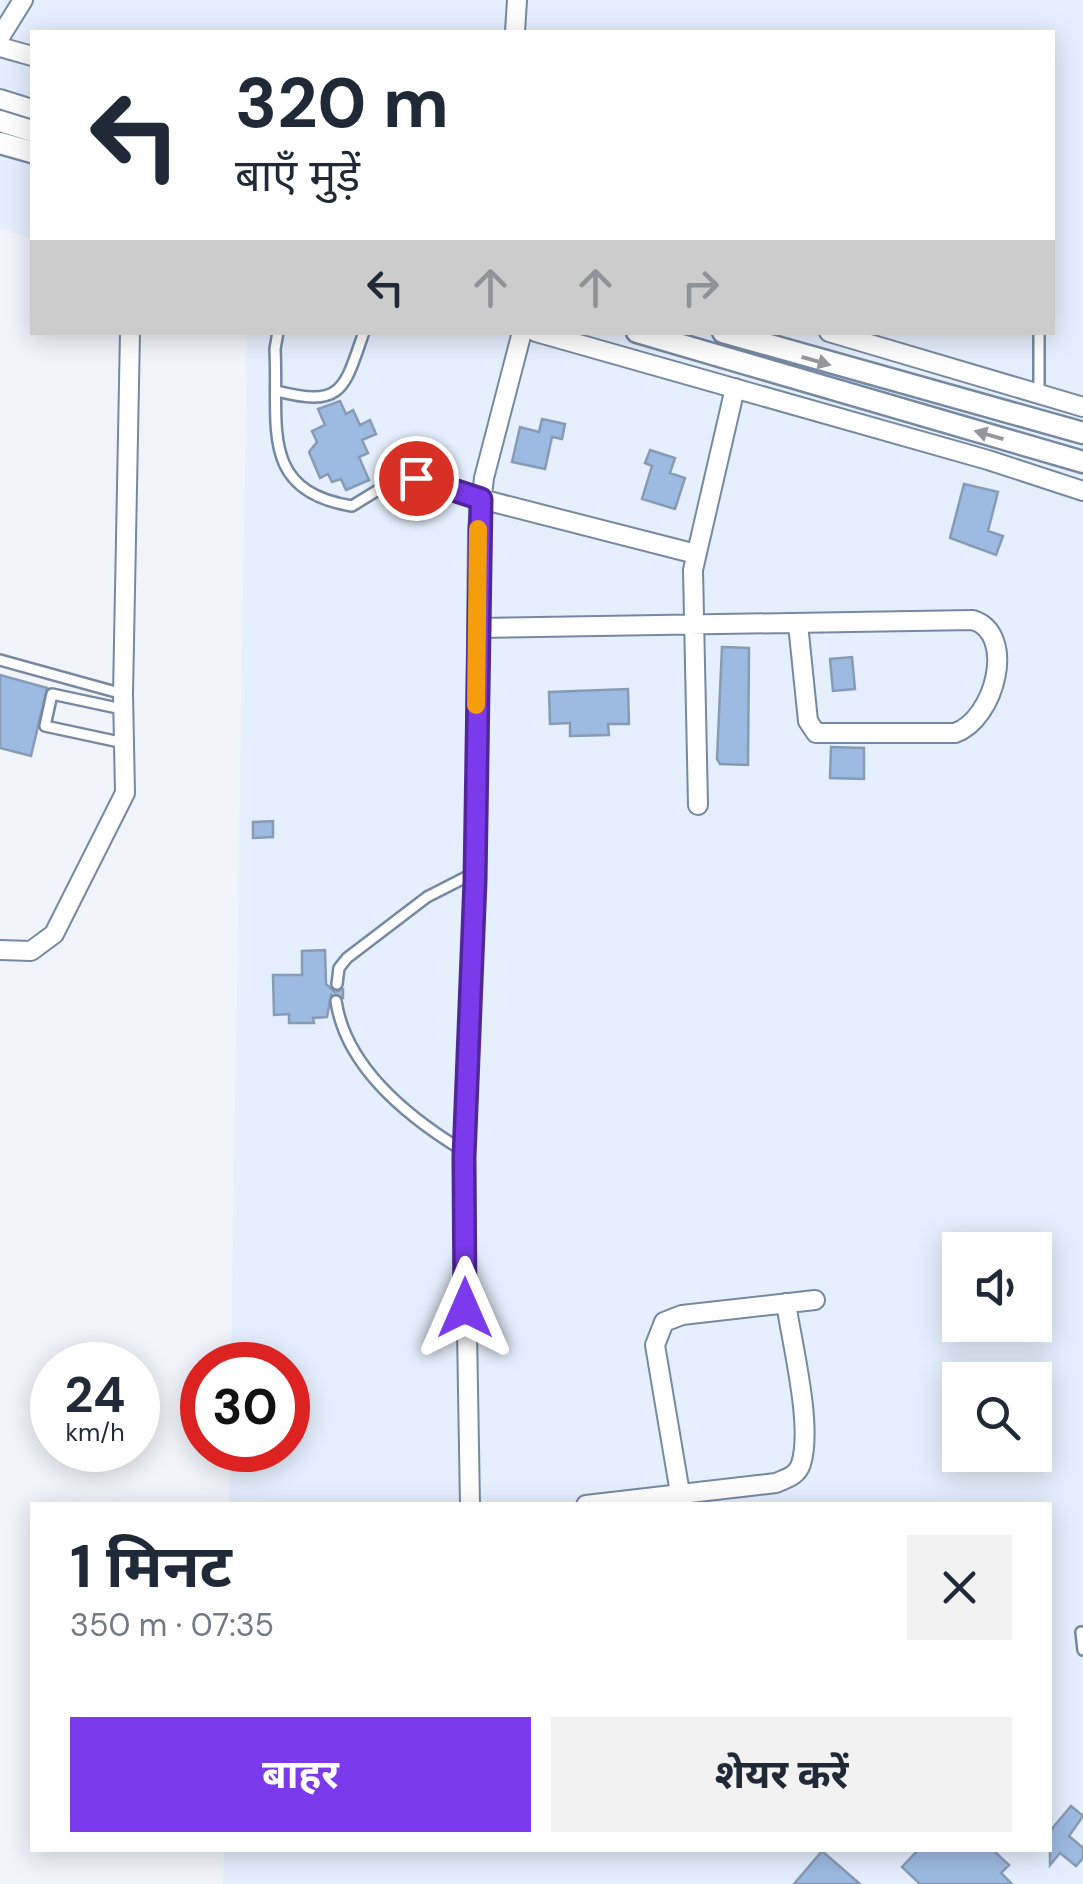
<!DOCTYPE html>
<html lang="hi">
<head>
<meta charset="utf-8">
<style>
	:root { --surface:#fff; --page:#f2f2f3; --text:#1f2937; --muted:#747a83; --accent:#7c3aed }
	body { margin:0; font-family:"DM Sans","Noto Sans Devanagari",sans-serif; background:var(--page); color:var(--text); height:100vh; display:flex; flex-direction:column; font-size:38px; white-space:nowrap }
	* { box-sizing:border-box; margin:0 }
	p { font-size:32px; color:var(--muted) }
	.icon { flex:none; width:55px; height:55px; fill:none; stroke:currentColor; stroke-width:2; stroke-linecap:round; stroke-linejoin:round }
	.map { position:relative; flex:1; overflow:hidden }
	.sheet { position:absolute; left:30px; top:1502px; width:1022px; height:350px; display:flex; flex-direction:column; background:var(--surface); border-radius:0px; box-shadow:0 5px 25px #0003 }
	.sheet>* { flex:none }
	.top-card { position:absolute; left:30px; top:30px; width:1025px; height:305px; border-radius:0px; box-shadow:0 5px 25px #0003; background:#fff; color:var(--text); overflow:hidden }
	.tools { position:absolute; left:942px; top:1232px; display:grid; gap:20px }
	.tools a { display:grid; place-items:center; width:110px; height:110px; border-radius:0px; background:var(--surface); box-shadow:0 5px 25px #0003; font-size:50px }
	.speed { position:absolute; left:30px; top:1342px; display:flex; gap:20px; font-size:50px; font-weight:700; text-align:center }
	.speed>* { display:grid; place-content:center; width:130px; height:130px; border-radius:50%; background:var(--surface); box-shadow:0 5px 25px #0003; line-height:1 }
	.speed small { font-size:25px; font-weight:400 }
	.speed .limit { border:15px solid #d22; background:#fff; color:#111 }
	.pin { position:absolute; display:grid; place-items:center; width:85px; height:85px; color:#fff; margin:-42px; border:5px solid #fff; border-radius:50%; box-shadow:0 2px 10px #0007 }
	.me { position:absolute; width:110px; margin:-55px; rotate:0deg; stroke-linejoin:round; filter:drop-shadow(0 0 8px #0008) }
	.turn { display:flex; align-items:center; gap:35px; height:210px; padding:0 40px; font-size:45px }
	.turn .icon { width:130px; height:130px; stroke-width:2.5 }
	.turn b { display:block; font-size:70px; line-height:85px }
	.lanes { display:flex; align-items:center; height:95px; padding:0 40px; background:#0003; justify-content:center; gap:50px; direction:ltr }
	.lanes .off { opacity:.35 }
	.round { display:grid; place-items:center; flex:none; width:105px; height:105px; border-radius:0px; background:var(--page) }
	.overview { display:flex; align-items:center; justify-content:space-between; height:170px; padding:0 40px }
	h1 { font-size:60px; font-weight:700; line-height:75px }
	.button { display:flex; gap:20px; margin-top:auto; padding:20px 40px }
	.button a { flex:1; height:115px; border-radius:0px; background:var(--accent); color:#fff; font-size:40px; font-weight:700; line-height:115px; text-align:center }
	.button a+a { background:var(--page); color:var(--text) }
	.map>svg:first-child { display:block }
	.built { fill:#e5effd; fill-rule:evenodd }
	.building { fill:#9dbae2; stroke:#889bb5; stroke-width:2.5 }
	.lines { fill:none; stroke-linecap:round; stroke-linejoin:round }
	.service-casing { stroke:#7689a3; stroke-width:14 }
	.minor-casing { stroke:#7689a3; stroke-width:22 }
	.tertiary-casing { stroke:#7689a3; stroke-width:25 }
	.service { stroke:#fff; stroke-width:9 }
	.minor { stroke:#fff; stroke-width:18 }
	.tertiary { stroke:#fff; stroke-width:20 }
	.oneway { fill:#94979c }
	.route-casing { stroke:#51269a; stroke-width:25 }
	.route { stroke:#7c3aed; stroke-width:18 }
	.slow { stroke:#f59e0b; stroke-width:18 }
</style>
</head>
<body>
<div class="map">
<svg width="1083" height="1884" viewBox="0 0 1083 1884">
	<rect width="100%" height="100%" fill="#f1f5fb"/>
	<!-- built -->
	<path class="built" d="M0,0H1083V1884H223L224,1850H1050V1505H229L230,1450H288V1365H231L247,333L1052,332V32H32V239L0,228ZM960,1250H1035V1325H960ZM960,1380H1035V1455H960Z"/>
	<!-- building -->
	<path class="building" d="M340,401L346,414L353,410L360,425L370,420L376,434L362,440L368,453L359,457L369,480L346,490L341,479L332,482L328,474L320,478L309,452L317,442L312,431L325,425L318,409Z
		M542,419L565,424L562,439L552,437L545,469L512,462L520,427L539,432Z
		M650,450L675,458L670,473L685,478L675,509L642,499L652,466L645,463Z
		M964,484L998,492L988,531L1003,536L996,555L950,538Z
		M722,647L749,648L748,765L720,764L717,759Z
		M852,657L855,689L833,691L830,659Z
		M0,675L47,688L31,756L0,748Z
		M628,689L629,724H608L609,735L570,736V723L550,724L549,692Z
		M831,747L864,748V779L830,778Z
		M273,821V837L253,838V822Z
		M325,950L326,984L335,992L343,989V998L331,995L327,1017L313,1018L314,1023H289V1014L274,1015L273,975H302V951Z
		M1071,1806L1083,1816L1069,1836L1083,1848V1858L1076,1866L1060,1853L1050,1865V1831Z
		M918,1850H993L1009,1865L1001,1873L1012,1884H920L902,1867Z
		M822,1851L860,1884H794Z"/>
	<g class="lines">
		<!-- service casing -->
		<g class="service-casing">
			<path id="service" d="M278,332L275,349C279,425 258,491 352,506L404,474L481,499
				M1039,332V391
				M277,391C343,408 344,389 364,332
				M0,660L123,694
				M122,709L52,694L45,726L124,743
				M337,984L339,968L347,958L427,897L474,873
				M336,1001C346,1068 408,1117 462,1150
				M1081,1632L1083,1650"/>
		</g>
		<!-- minor casing -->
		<g class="minor-casing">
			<path id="minor" d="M515,32L517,0
				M0,37L23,0
				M0,47L32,56
				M0,99L32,109
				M536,332L988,460L1083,491
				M829,332L1083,407
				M481,499L696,554
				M477,628L973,620C1017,634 995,719 955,733H816L808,721L798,624
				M698,805L693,570L735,388
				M0,950L31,951L54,934L125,793L123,694L130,332
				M680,1493L655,1345L664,1322L682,1315L815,1300
				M470,1505L464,1157L475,881L478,529L484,478L522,332
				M586,1505L776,1483C787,1478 797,1476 801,1464C813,1426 792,1344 786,1303"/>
		</g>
		<!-- tertiary casing -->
		<g class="tertiary-casing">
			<path id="tertiary" d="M0,121L32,131
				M0,143L32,152
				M637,332L1083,462
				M723,332L1083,433"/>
		</g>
		<!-- service -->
		<use href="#service" class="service"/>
		<!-- minor -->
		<use href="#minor" class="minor"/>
		<!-- tertiary -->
		<use href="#tertiary" class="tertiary"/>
	</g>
	<!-- one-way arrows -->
	<defs><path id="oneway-solid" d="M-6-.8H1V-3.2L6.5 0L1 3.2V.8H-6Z" transform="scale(2.5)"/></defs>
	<g class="oneway">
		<use href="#oneway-solid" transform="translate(816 361) rotate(16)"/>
		<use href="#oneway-solid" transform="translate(989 435) rotate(-164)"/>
	</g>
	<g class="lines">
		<!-- route casing -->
		<g class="route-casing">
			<path id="route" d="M416,478L481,499L475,881L464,1157L465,1308"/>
		</g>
		<!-- route -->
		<use href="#route" class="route"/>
		<!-- slow -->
		<path class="slow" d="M476,705L478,529"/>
	</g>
</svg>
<div class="tools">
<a><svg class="icon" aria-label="sound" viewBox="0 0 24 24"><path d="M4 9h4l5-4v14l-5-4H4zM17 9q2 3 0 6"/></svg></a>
<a><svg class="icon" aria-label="search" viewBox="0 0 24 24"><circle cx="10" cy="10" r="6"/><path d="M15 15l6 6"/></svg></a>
</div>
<div class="speed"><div>24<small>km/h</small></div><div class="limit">30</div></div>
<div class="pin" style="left:416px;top:478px;background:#d93025"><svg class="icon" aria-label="arrive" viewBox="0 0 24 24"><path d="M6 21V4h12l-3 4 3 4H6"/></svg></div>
<svg class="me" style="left:465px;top:1308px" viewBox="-20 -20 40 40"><path d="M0-17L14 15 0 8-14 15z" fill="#7c3aed" stroke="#fff" stroke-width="4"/></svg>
<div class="top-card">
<div class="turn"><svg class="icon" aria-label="left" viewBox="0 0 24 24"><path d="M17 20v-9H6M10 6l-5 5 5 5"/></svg><div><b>320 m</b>बाएँ मुड़ें</div></div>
<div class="lanes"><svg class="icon" aria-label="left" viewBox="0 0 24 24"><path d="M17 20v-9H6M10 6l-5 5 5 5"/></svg><svg class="icon off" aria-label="ahead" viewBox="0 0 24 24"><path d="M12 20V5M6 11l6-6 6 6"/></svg><svg class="icon off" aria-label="ahead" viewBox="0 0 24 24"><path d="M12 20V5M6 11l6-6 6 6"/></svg><svg class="icon off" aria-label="right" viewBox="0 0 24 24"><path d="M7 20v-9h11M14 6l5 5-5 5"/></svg></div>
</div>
<section class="sheet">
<div class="overview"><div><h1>1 मिनट</h1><p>350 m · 07:35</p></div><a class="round"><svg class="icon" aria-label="close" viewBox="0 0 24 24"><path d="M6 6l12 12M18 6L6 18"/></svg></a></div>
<div class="button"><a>बाहर</a><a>शेयर करें</a></div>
</section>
</div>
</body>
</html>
